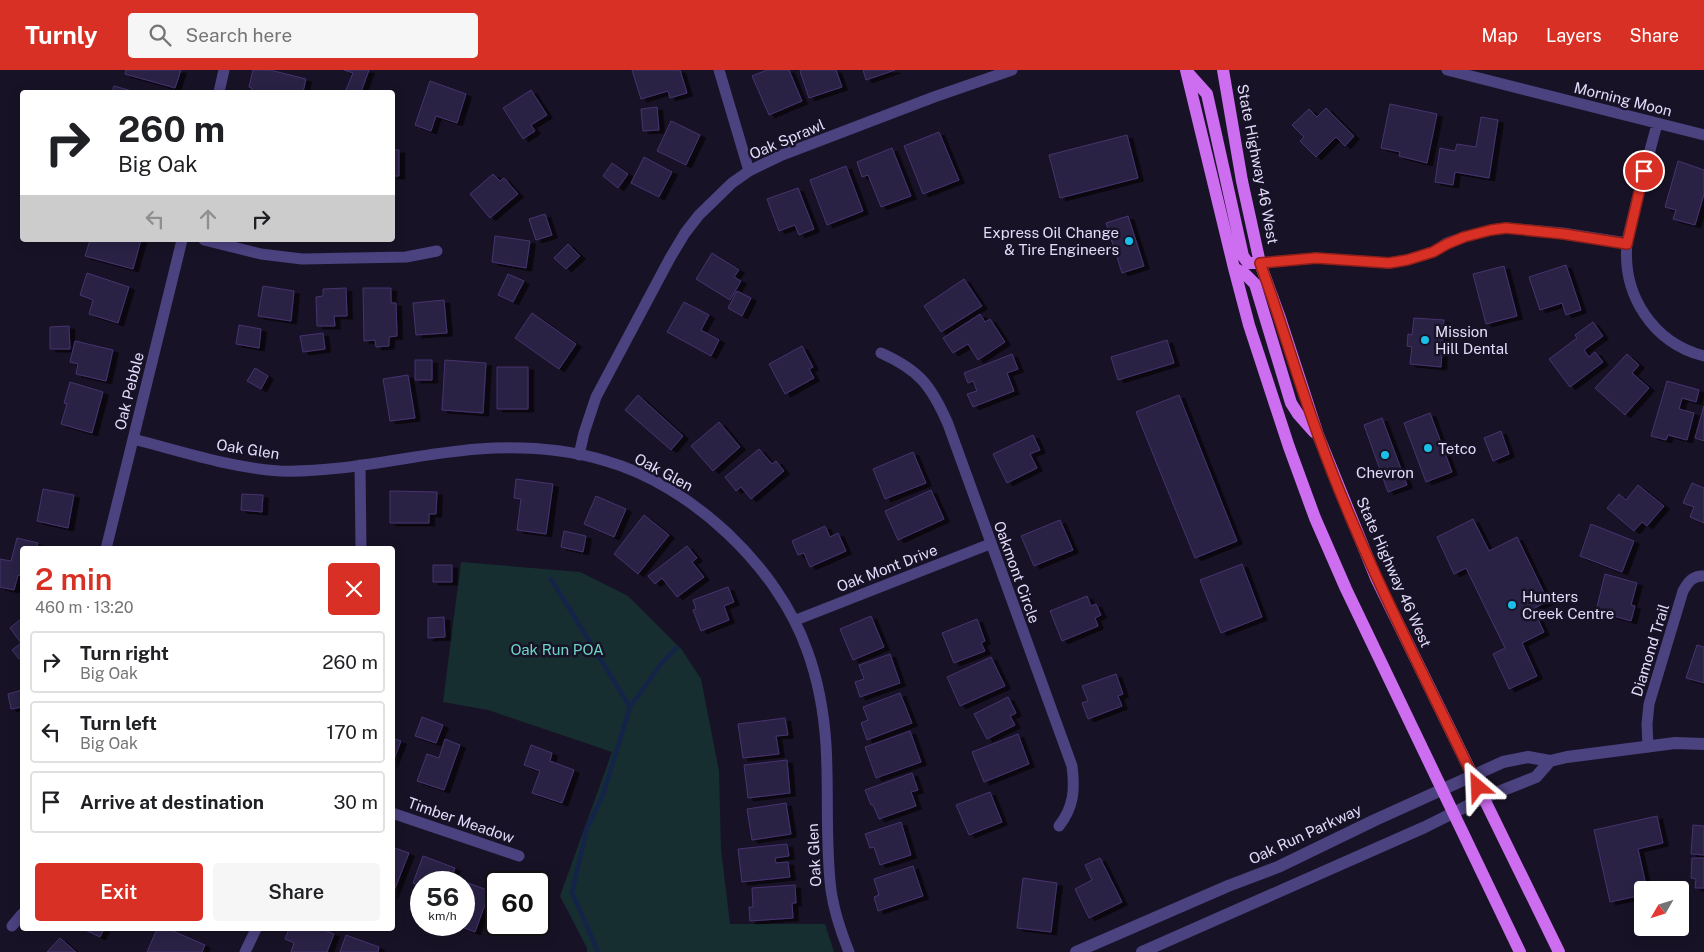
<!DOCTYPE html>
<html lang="en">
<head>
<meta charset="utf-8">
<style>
	:root { --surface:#fff; --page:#f6f6f6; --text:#202124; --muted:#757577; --line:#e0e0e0; --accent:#d93025 }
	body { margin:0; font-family:"Public Sans",sans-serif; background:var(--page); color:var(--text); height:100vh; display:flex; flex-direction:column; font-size:19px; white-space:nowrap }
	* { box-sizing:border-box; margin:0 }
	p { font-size:16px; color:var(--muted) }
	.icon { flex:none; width:28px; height:28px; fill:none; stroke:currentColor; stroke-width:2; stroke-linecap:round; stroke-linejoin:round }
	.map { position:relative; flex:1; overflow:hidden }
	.side { position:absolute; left:20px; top:476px; width:375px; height:385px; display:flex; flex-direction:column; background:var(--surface); border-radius:5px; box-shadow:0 2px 12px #0003 }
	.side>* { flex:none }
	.banner { position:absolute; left:20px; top:20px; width:375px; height:152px; border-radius:5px; box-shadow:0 2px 12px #0003; background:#fff; color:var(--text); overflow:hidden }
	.needle { width:32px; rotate:231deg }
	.tools { position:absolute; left:1634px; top:811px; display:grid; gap:10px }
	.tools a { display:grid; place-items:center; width:55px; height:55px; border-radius:5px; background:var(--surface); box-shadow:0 2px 12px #0003; font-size:25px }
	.speed { position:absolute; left:410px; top:801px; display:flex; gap:10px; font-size:25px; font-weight:700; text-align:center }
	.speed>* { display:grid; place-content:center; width:65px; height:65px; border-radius:50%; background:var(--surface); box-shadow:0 2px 12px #0003; line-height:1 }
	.speed small { font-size:12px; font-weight:400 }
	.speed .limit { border:2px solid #111; border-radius:8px; background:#fff; color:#111 }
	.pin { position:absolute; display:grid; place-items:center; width:42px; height:42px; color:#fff; margin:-21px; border:2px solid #fff; border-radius:50%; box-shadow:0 1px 5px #0007 }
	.me { position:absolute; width:55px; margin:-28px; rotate:334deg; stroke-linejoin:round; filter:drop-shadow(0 0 4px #0008) }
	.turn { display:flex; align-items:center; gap:18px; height:105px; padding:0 15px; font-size:22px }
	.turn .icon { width:65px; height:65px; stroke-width:2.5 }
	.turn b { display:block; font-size:35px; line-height:42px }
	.lanes { display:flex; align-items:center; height:48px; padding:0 15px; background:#0003; justify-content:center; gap:25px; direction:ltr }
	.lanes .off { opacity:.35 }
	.round { display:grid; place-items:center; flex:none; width:52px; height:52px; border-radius:5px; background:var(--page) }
	.headline { display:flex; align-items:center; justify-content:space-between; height:85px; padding:0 15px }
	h1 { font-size:30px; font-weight:600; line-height:38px; color:var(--accent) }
	.action { display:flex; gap:10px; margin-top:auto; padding:10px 15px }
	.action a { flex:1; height:58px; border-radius:5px; background:var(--accent); color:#fff; font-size:20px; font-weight:600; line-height:58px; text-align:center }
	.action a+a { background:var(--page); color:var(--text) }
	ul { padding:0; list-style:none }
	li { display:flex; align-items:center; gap:15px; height:62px; margin:0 10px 8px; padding:0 5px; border:2px solid var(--line); border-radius:5px }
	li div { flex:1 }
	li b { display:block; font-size:19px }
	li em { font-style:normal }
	header { display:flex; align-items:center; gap:30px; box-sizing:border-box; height:70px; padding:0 25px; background:var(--accent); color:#fff }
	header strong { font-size:24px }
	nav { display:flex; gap:28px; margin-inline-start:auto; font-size:18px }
	.search { width:350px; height:45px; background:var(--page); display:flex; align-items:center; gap:12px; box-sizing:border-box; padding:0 18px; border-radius:5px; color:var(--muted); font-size:19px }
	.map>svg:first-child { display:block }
	.green { fill:#162e30 }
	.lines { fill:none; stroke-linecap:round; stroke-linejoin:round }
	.stream { stroke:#142348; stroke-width:4.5 }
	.building { fill:#2c2045; stroke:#46346f; filter:url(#shadow) }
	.minor { stroke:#4b4280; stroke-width:11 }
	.tertiary { stroke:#4b4280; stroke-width:12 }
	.primary { stroke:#cd6df0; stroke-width:12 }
	.route-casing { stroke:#8d1f18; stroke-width:12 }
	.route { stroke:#d93025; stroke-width:9 }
	.poi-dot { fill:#1abee8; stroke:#181226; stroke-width:2 }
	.labels { text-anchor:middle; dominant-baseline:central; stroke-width:5; stroke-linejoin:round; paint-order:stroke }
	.street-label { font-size:15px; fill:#e2dbfb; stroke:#181226 }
	.poi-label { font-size:15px; fill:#e2dbfb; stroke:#181226; text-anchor:start }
	.park-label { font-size:15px; fill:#6dd5c6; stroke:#181226 }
</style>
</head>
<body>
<header>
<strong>Turnly</strong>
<div class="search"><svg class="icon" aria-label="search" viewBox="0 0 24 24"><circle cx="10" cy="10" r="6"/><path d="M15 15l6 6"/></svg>Search here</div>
<nav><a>Map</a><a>Layers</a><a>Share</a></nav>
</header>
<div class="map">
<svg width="1704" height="882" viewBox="0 0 1704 882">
	<defs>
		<filter id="shadow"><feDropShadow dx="5.5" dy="3" stdDeviation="0" flood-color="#0009"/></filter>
	</defs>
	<rect width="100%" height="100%" fill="#181226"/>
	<!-- green -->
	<path class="green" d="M461,492L580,502L628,526L682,580L701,609L719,701L721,779L730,854H825L834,882H587V878L560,826L612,682L488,640L443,632Z"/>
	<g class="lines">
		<!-- stream -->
		<path class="stream" d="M551,509L630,637
			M598,882L572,822L587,758L603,725L630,637L661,594L676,578"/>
	</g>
	<!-- building -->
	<path class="building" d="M126,0H181L175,18L125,4Z
		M253,0H270L306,9L303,22H251L252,18L249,17Z
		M344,0H369L361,22H353L346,20L353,3Z
		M632,0H680L687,23L670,28L668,21L641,29Z
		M767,0H789L802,31L769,45L752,6Z
		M802,0H836L842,17L809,28L800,1Z
		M863,0H895L866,10Z
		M430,11L466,24L457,53L436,46L431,61L415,55Z
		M114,16L132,21L131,22H112Z
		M531,20L547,45L531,55L535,61L523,69L503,38Z
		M1390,34L1437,44L1427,93L1399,86L1400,82L1381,78Z
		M657,37L659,60L643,61L641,39Z
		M1326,38L1354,66L1345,76L1336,67L1316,87L1300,71L1304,67L1292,55L1309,39L1317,47Z
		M1481,47L1498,50L1489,108L1455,102L1453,115L1435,112L1440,78L1455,81L1457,74L1476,77Z
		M671,51L700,65L686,95L657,81Z
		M939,62L959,110L923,124L904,76Z
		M1127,65L1138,108L1060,128L1049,85Z
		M892,78L911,126L881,137L868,105L862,107L857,92Z
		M392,80H399V106H392Z
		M644,87L672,102L659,127L631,113Z
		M1678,91L1704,100V124L1695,155L1673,149L1676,140L1665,137Z
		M612,93L628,104L618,118L603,106Z
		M846,96L863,141L827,155L810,110Z
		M493,104L500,111L504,108L518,124L490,148L470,124Z
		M798,118L814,159L799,165L795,155L779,161L767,129Z
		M545,144L552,165L536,170L529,149Z
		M1128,146L1144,196L1122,203L1106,153Z
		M495,166L530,171L526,198L492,192Z
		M90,170H141L133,199L85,186Z
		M568,174L580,186L566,199L554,188Z
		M712,183L739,200L734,207L741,211L730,230L696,209Z
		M1566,195L1581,240L1566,245L1562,233L1540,240L1529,207Z
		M1504,196L1517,246L1486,254L1473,204Z
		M87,203L129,217L118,253L89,244L93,230L80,225Z
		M508,204L524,211L513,232L498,225Z
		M964,209L982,236L941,262L924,236Z
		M263,216L294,221L291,251L258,246Z
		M346,218L347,246H334L335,256H317L316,227L323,226V219Z
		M363,218H391V233H396L397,266L389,267V276L376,277L375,270L364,271Z
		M737,221L751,228L742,246L728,238Z
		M444,230L447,263L416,265L413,233Z
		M684,232L709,245L701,260L719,270L711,286L667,262Z
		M532,243L576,274L559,299L515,268Z
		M980,244L985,252L990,249L1005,272L978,290L968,274L953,283L943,268Z
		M1414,248L1444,250L1441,297L1410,294L1412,277L1407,276L1408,264L1412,265Z
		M1593,252L1603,266L1584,280L1589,287L1595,282L1603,292L1570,317L1549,289L1577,268L1575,265Z
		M239,255L261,259L259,278L236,274Z
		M69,256L70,279H50V257Z
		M323,263L325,279L303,282L300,266Z
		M1167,270L1174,293L1118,310L1111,287Z
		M75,271L113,280L106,311L76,304L78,294L70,292Z
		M802,276L813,297L809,299L814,308L785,324L769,294Z
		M1012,284L1018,299L1007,303L1014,321L973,337L967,324L977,321L973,311L968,313L964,303Z
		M1627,284L1639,295L1632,303L1649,318L1625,345L1595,318Z
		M415,290H432V310H415Z
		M445,290L486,293L483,343L442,340Z
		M497,297H528V339H497Z
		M255,298L268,306L261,319L247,311Z
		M408,305L415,348L390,351L383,309Z
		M1667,311L1699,320L1696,332L1682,328L1679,339L1694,343L1687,370L1668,365L1666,370L1651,366Z
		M70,312L103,322L92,363L61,354L67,334L64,333Z
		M638,325L683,366L671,380L625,340Z
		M1179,325L1237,471L1195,488L1136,342Z
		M1704,336V371L1695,368Z
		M1430,343L1452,402L1426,412L1404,353Z
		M1382,348L1407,415L1388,422L1364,355Z
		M719,352L740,377L713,401L691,376Z
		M1501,361L1509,384L1493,391L1484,368Z
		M1033,365L1040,380L1030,384L1037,398L1007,413L993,384Z
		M759,379L772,394L776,391L784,401L751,429L741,417L736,421L725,407Z
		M913,382L926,413L885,429L873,399Z
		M516,409L553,414L546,464L517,460L521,429L514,428Z
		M1692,413L1704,418V453L1690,447L1694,437L1683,433Z
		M1638,415L1664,436L1647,456L1642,452L1634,461L1607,438L1619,424L1626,430Z
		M43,419L74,425L68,458L37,451Z
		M931,420L944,449L898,470L885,441Z
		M390,421L437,422L436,444H429V453H390Z
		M242,424L263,425L262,442L241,440Z
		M596,426L626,439L614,467L584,454Z
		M644,445L669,465L638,504L614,484Z
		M1473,449L1489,481L1517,467L1548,531L1533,539L1544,562L1522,573L1537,606L1509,619L1493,584L1505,578L1466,498L1454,504L1437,467Z
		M1060,450L1073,480L1034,496L1021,466Z
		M1591,454L1634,471L1622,502L1580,486Z
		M825,456L830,467L838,463L846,481L810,497L804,483L798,485L792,471Z
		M564,461L586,466L583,482L561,477Z
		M17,468L38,473L36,479H22V506L18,505L14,520L0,517V489L11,491Z
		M687,476L697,488L692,492L704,507L677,527L662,508L655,514L648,506Z
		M1242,494L1262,547L1221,563L1200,510Z
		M433,495H452V512H433Z
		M1605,504L1637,513L1631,535L1635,536L1631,551L1596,541Z
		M728,517L734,532L724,536L729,550L701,561L693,540L696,539L693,530Z
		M1087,526L1091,536L1096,534L1101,545L1095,548L1098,556L1062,571L1050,541Z
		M871,546L884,577L853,590L840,559Z
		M444,547L445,567L428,568V548Z
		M22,548V587L19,589L12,580L21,573L10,558Z
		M977,549L985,571L981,573L985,581L954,593L942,563Z
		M1697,575L1704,577V613L1686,608Z
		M890,584L900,613L860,627L855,612L864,609L859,595Z
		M991,587L1005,616L960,636L947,607Z
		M1116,604L1123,624L1118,626L1122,636L1088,649L1082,633L1088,631L1082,616Z
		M22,620V637L11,639L8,624Z
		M900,623L912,653L867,670L861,653L868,650L863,637Z
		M1008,627L1016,643L1010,646L1015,655L987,669L974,644Z
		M422,647L443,655L436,673L415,666Z
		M785,648L788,665L776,666L779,684L743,688L738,654Z
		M910,661L921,692L876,708L865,677Z
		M1018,664L1029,694L984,712L972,682Z
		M392,668L401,671L392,694Z
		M445,669L460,675L444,720L417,711L427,684L439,688Z
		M531,675L552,683L550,691L574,700L562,733L532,723L540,701L524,695Z
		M787,690L790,723L748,728L744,695Z
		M912,703L918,720L911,722L916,736L879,749L873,735H871L865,720Z
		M990,722L1002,752L969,765L956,735Z
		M786,733L791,764L752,770L747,739Z
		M1657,746L1663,773L1638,779L1647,820H1642V825L1610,832L1594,760Z
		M901,752L911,785L880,795L874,777L870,778L865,764Z
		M1693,755L1704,756V785L1691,784Z
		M787,774L789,786L775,788L776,793L788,792L790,807L742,812L738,779Z
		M392,777L409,783L392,826Z
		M423,786L455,798L450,812H421V816L413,813Z
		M1100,788L1122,832L1089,848L1075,819L1092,810L1085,795Z
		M1692,788H1704V818H1695L1696,809L1691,808Z
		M913,796L923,826L878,841L874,827L879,825L874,809Z
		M1023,808L1057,813L1051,862L1017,858Z
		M460,810L490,821L475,862L456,855H464V812H459Z
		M795,815L796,833H792L793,848L750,851L749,837H753L752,818Z
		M83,859H104L100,867Z
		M157,859H168L205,875L202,882H147Z
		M289,859H322L334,864L327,882H291L294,873L285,869Z
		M346,865L379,877L378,882H340Z
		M60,868L76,882H47Z"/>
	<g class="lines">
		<!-- minor -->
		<path class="minor" d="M719,0L749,101
			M1447,0L1704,65
			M219,22L224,0
			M1657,54C1649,85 1640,115 1633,147C1631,155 1628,164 1627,173C1622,225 1653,273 1704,286
			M204,170L261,184L302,189L406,187L437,181
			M1260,193L1316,188L1389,193L1407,190L1433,182L1447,173L1464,167L1491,160L1506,158L1563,163L1627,173
			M881,283C919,300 931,315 948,354L1072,696C1075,719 1074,737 1059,756
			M133,369C181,381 231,398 280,401C347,403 412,384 478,379C520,376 566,379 606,391C691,415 778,497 807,580C818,610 824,643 826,675C829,723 825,772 831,820C834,842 841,862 849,882
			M579,385L584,363L596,327L670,188L685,163L699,145L732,113L749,101L782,85L934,27L1012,0
			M360,395L361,479
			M106,479L182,170
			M796,550L990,474
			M1648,677L1647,654L1649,634L1683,521C1688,512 1693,505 1704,506
			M392,743L519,786
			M12,856L22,844
			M245,882L256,859"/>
		<!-- tertiary -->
		<path class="tertiary" d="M1076,882L1228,816L1278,797L1375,750L1503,692L1528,687L1550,691L1567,687L1675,673L1704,674
			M1142,882L1425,757L1483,728L1536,707L1550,691"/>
		<!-- primary -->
		<path class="primary" d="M1186,0L1234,198L1249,255L1289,377L1315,448L1346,519L1520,882
			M1223,0L1242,111L1260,193L1280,248L1318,365L1376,508L1559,882
			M1189,4L1207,24L1243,186L1248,193H1260
			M1234,198L1245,204L1255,214L1291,333L1298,344L1314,362"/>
	</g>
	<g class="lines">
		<!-- route casing -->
		<g class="route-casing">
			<path id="route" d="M1478,717C1422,601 1362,487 1318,365C1297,308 1281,250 1260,193L1316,188L1389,193L1407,190L1433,182L1447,174L1464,167L1491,160L1506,158L1564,164L1627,174L1644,101"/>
		</g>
		<!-- route -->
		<use href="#route" class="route"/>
	</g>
	<!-- markers -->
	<g class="poi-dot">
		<circle cx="1129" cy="171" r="5"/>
		<circle cx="1425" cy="270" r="5"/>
		<circle cx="1428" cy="378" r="5"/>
		<circle cx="1385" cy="385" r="5"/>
		<circle cx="1512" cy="535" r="5"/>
	</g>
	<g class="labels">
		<!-- street labels -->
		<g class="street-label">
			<text transform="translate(1623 29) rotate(14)">Morning Moon</text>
			<text transform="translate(787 69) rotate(-23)">Oak Sprawl</text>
			<text transform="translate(1258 94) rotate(79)">State Highway 46 West</text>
			<text transform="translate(129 321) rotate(-76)">Oak Pebble</text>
			<text transform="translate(248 379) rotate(9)">Oak Glen</text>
			<text transform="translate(664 402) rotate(28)">Oak Glen</text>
			<text transform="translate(887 498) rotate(-21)">Oak Mont Drive</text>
			<text transform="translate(1017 502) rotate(70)">Oakmont Circle</text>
			<text transform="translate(1394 502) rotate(66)">State Highway 46 West</text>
			<text transform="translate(1650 580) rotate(-73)">Diamond Trail</text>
			<text transform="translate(461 750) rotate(19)">Timber Meadow</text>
			<text transform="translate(1305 764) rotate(-25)">Oak Run Parkway</text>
			<text transform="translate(814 785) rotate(-93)">Oak Glen</text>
		</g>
		<!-- poi labels -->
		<g class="poi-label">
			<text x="1119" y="162" text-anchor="end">Express Oil Change<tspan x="1119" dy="17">&amp; Tire Engineers</tspan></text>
			<text x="1435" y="261">Mission<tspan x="1435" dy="17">Hill Dental</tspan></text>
			<text x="1438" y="378">Tetco</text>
			<text x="1385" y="402" text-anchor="middle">Chevron</text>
			<text x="1522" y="526">Hunters<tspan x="1522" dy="17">Creek Centre</tspan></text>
		</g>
		<!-- park labels -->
		<g class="park-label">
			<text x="557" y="579">Oak Run POA</text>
		</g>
	</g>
</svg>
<div class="tools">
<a><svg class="needle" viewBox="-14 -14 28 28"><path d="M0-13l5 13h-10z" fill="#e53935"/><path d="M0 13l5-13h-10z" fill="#757577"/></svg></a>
</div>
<div class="speed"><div>56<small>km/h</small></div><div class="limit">60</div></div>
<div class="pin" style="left:1644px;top:101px;background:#d93025"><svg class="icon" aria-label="arrive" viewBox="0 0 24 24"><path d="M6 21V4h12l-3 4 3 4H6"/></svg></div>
<svg class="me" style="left:1478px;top:717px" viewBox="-20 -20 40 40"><path d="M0-17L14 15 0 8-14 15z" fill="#d93025" stroke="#fff" stroke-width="4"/></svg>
<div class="banner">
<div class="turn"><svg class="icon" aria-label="right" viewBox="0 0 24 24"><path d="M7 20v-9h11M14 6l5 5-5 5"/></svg><div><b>260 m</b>Big Oak</div></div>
<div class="lanes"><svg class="icon off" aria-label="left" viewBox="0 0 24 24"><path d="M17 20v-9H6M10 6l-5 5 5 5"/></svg><svg class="icon off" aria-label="ahead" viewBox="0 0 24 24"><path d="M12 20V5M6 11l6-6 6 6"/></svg><svg class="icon" aria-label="right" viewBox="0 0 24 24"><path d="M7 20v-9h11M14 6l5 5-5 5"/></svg></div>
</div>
<section class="side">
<div class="headline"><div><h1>2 min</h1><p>460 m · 13:20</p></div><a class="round" style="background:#d93025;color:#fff"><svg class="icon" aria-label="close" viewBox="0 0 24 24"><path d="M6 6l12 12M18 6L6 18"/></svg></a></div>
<ul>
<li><svg class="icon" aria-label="right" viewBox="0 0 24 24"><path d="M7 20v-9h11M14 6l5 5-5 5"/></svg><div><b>Turn right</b><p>Big Oak</p></div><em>260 m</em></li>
<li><svg class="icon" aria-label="left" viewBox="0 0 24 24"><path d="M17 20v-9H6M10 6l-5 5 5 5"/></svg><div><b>Turn left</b><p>Big Oak</p></div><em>170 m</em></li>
<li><svg class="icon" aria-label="arrive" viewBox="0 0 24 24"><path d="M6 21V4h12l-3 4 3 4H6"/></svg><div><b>Arrive at destination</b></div><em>30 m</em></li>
</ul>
<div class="action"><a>Exit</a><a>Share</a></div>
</section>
</div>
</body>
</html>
